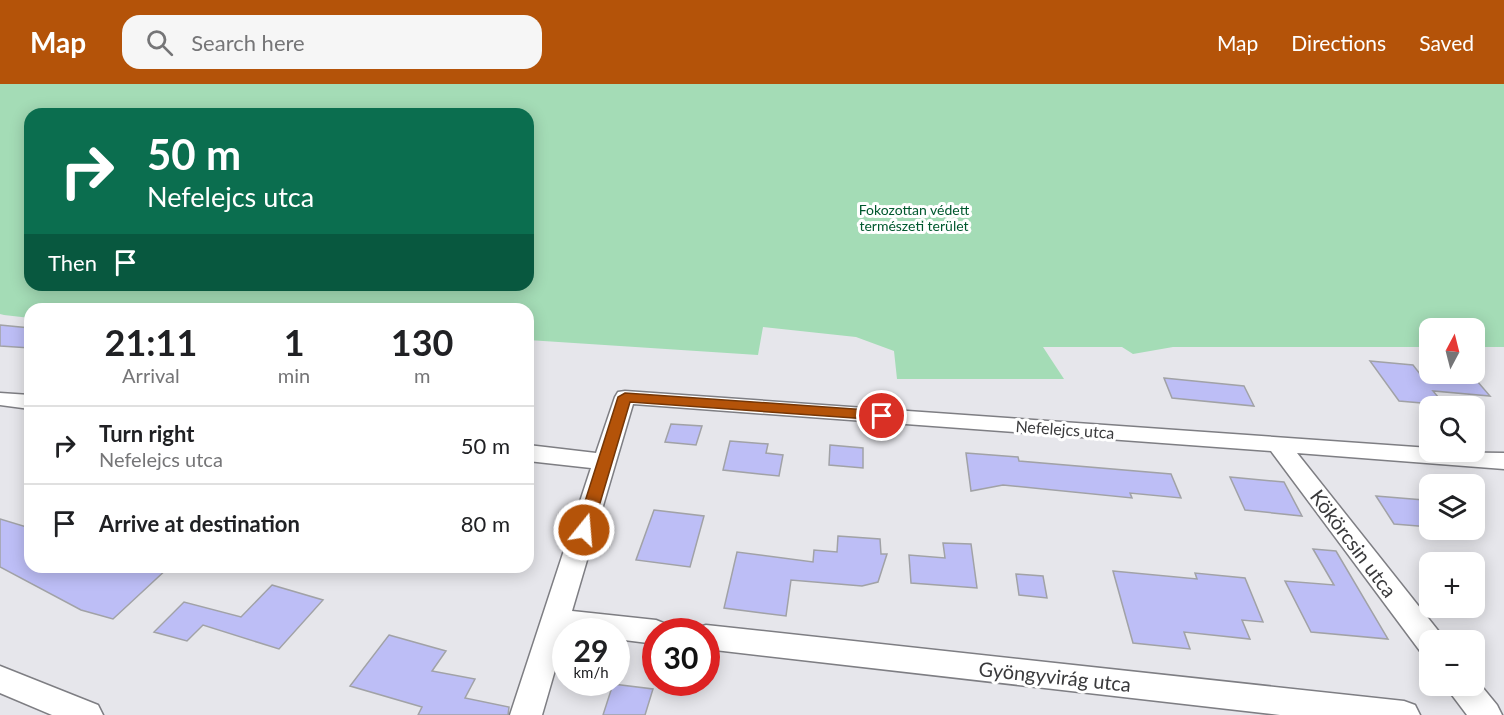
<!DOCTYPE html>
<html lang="en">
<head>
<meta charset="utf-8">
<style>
	:root { --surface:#fff; --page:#f6f6f6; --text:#202124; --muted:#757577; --line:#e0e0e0; --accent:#b45309 }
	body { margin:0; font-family:Lato,sans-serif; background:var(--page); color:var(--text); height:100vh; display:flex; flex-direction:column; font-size:22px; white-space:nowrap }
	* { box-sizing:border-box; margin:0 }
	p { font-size:20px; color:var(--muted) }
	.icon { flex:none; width:33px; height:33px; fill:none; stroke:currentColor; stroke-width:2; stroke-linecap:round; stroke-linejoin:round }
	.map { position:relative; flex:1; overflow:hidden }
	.side { position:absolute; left:24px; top:219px; width:510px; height:270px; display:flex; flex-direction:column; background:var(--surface); border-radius:18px; box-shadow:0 3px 15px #0003 }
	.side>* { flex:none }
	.top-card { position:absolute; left:24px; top:24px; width:510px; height:183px; border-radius:18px; box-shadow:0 3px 15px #0003; background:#0b6e4f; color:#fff; overflow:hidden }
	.needle { width:39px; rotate:7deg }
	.buttons { position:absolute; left:1419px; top:234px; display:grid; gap:12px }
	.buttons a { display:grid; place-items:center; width:66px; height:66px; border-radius:12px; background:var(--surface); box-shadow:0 3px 15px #0003; font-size:30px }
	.speed { position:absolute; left:552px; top:534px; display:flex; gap:12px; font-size:30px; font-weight:700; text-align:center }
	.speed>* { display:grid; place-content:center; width:78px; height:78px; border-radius:50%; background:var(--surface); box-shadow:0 3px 15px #0003; line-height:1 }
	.speed small { font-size:15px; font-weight:400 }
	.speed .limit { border:9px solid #d22; background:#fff; color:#111 }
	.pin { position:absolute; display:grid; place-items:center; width:51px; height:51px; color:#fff; margin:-26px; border:3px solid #fff; border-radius:50%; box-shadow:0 2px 6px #0007 }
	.me { position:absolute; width:66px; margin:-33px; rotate:17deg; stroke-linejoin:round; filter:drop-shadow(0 0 4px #0008) }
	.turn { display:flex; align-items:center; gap:21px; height:126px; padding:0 24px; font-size:27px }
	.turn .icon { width:78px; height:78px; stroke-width:2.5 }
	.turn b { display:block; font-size:42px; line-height:51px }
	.then { display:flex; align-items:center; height:57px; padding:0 24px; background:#0003; gap:12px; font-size:22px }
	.eta { display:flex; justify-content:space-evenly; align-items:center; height:102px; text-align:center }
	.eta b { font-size:36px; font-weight:700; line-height:42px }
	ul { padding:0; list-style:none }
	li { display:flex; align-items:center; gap:18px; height:78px; padding:0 24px; border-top:2px solid var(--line) }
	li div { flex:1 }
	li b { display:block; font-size:22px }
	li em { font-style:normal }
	header { display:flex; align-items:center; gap:36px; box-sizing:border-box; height:84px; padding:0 30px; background:var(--accent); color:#fff }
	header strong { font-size:28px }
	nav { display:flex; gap:33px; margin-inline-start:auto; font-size:21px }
	.search { width:420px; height:54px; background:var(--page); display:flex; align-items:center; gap:15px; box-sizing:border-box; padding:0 21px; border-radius:18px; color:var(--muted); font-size:22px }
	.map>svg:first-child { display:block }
	.green { fill:#a4dcb6; fill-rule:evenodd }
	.building { fill:#bdbef6; stroke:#a1a2a6; stroke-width:1.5 }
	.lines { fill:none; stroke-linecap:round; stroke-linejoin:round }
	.minor-casing { stroke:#7e7e83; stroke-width:3 }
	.minor { fill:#fff; fill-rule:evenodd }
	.route { fill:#b45309; stroke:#753606; stroke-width:1.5 }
	.labels { text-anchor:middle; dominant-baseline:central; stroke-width:6; stroke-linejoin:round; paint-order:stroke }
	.far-park-label { font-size:14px; fill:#00582e; stroke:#fff }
	.street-label { font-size:16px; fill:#3a3a3c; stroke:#fff }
	.near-street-label { font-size:20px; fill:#3a3a3c; stroke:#fff }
</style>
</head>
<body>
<header>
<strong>Map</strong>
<div class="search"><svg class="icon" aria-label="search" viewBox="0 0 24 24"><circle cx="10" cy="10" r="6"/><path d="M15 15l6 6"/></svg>Search here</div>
<nav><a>Map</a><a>Directions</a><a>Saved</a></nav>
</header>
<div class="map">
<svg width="1504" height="631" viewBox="0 0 1504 631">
	<rect width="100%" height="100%" fill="#e6e6eb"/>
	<!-- green -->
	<path class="green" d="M0,0H1504V263H1475L1474,244H1430L1429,263H1173L1133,270L1122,263H1043L1064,295H897L894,267L856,253L763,243L758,271L528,256V225H30V234L4,231L0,230ZM30,30H528V201H30Z"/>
	<!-- building -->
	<path class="building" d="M0,241L30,244V264L0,262Z
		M1370,277L1413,281L1420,290H1471L1490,312L1433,307L1445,321L1399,317Z
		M1164,294L1244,302L1254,322L1172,314Z
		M671,340L702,342L696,361L665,358Z
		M730,357L768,360L766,369L783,371L779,392L723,386Z
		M830,361L863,364V384L829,381Z
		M966,369L1018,373L1019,377L1171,390L1181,414L1130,409L1132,414L1003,401L971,407Z
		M1230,393L1284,398L1302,432L1245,426Z
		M1376,412L1424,416L1430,423V443L1394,440Z
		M654,426L704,432L690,483L636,476Z
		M0,435L30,444V483H169L113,535L81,526L0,483Z
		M838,452L880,455L881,470H887L878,498L862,502L791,496L786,532L724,524L737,468L813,478L814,466L837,468Z
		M943,459L971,460L977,504L911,499L909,471L945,474Z
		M1313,465L1336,467L1388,555L1311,548L1285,497L1334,501Z
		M1113,487L1197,495L1195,489L1245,494L1263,538L1242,536L1250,555L1184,548L1190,565L1133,559Z
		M1016,490L1043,492L1047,514L1019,511Z
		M272,501L323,516L279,565L203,541L187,557L154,548L184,518L241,533Z
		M389,551L446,567L432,587L475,595L465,614L509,623L508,631H418L422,623L350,602Z
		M613,600L653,605L645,631H603Z"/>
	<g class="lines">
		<!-- minor casing -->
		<g class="minor-casing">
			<path id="minor" d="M625,307L1430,364V368L1504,369V385L1297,369L1440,549L1444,556H1430V570L1420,567L1271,367L633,320L572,527L656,536L666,540L670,548H656V560L616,555V548H566L542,631H510L591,384L528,377V361L596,369L615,313L618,308Z
				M0,309L30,311V325L0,321Z
				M706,541L1404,617L1415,621L1420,631H1280L706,565V548H694L696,544Z
				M0,582L98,621L103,631H52L0,609Z
				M1474,593L1497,621L1502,631H1467L1452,611L1448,602H1474Z"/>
		</g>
		<!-- minor -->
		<use href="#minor" class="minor"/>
	</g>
	<!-- route -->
	<path class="route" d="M625,309L882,327L889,332L882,336L630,318L592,446L590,450H578L576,446L618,313Z"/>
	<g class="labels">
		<!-- far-park labels -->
		<g class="far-park-label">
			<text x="914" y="125">Fokozottan védett<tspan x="914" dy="16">természeti terület</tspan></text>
		</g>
		<!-- street labels -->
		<g class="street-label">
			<text transform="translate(1065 345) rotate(4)">Nefelejcs utca</text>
		</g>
		<!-- near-street labels -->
		<g class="near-street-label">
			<text transform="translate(1354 459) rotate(53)">Kökörcsin utca</text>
			<text transform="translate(1055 592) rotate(6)">Gyöngyvirág utca</text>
		</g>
	</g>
</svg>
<div class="buttons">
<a><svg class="needle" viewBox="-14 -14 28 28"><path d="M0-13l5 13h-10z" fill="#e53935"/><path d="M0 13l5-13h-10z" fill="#757577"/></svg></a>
<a><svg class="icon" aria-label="search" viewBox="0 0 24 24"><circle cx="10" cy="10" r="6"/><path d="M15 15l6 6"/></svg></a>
<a><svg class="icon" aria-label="layers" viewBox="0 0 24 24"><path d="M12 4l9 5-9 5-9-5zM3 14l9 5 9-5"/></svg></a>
<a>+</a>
<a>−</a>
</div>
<div class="speed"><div>29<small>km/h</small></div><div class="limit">30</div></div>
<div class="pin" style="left:882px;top:332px;background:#d93025"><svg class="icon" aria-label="arrive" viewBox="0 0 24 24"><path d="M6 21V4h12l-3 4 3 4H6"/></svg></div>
<svg class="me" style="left:584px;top:446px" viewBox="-20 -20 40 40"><circle r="17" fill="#b45309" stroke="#fff" stroke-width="3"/><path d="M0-11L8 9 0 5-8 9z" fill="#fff"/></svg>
<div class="top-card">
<div class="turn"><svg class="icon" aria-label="right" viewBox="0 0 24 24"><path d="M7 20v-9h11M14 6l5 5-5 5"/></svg><div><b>50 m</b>Nefelejcs utca</div></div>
<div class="then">Then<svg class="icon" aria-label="arrive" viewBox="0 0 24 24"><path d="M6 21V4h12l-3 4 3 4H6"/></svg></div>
</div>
<section class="side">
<div class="eta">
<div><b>21:11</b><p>Arrival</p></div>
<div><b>1</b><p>min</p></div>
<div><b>130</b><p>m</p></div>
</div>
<ul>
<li><svg class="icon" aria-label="right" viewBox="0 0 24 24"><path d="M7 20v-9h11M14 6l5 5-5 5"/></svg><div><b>Turn right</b><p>Nefelejcs utca</p></div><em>50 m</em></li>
<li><svg class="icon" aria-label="arrive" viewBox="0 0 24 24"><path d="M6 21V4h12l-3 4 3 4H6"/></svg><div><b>Arrive at destination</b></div><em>80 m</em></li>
</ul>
</section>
</div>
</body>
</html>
